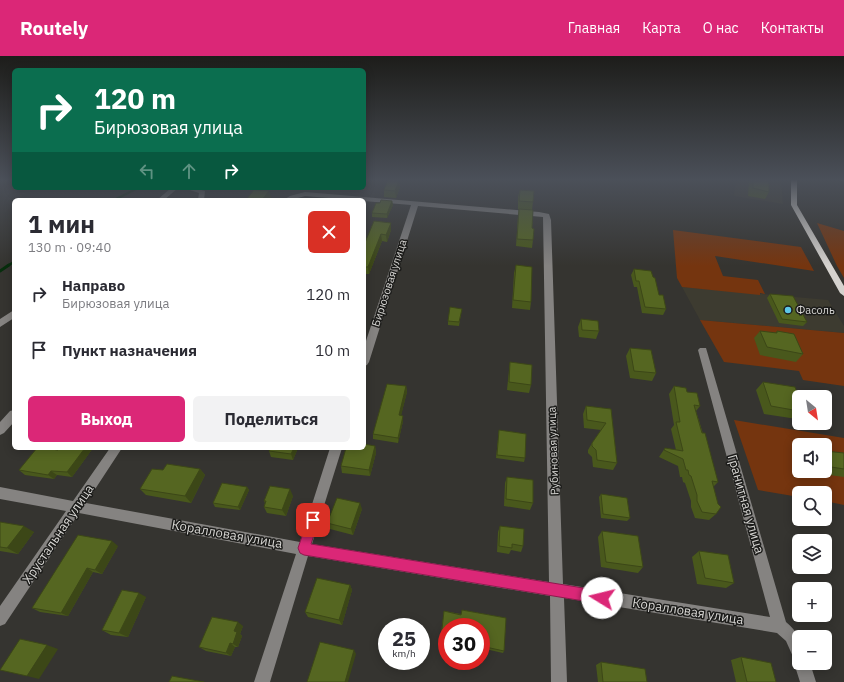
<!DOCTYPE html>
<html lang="ru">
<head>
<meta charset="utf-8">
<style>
	:root { --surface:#fff; --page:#f2f2f3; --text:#2b2b33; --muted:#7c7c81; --accent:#db2777 }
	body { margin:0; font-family:"IBM Plex Sans",sans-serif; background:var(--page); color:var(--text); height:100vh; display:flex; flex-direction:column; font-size:15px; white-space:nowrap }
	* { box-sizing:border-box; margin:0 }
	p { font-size:13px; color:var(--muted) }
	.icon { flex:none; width:22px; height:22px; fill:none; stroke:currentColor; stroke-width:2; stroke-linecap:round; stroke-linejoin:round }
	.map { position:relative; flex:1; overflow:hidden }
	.sheet { position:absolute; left:12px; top:142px; width:354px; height:252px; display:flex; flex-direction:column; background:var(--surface); border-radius:6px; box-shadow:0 2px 10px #0003 }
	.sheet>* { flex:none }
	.hud { position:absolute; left:12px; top:12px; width:354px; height:122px; border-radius:6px; box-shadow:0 2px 10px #0003; background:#0b6e4f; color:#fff; overflow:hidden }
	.needle { width:26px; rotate:150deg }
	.tools { position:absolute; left:792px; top:334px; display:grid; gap:8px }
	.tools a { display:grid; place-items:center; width:40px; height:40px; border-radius:6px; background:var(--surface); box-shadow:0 2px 10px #0003; font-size:20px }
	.speed { position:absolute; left:378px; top:562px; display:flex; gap:8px; font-size:20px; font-weight:700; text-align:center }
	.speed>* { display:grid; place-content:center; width:52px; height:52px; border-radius:50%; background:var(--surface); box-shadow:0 2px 10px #0003; line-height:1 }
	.speed small { font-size:10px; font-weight:400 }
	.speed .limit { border:6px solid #d22; background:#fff; color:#111 }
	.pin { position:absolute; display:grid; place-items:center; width:34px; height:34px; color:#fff; margin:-17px; border-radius:8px; box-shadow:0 2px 6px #0006 }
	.me { position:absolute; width:44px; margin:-22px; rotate:279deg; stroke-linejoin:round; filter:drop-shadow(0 0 3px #0008) }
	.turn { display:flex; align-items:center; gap:14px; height:84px; padding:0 16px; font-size:18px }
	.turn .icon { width:52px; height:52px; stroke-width:2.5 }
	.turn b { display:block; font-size:28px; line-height:34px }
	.lanes { display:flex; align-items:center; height:38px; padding:0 16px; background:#0003; justify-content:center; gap:20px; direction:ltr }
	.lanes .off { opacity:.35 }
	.round { display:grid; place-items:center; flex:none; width:42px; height:42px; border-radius:6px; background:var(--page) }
	.head { display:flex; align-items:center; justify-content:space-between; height:68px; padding:0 16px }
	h1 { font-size:24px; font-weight:800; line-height:30px }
	.primary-button { display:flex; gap:8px; margin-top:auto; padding:8px 16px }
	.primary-button a { flex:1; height:46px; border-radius:6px; background:var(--accent); color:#fff; font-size:16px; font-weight:800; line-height:46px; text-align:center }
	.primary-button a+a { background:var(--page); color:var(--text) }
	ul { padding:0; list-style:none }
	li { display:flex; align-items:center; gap:12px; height:56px; padding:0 16px }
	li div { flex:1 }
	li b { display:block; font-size:15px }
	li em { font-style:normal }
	header { display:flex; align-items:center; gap:24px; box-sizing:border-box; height:56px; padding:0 20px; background:var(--accent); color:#fff }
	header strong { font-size:19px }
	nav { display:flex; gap:22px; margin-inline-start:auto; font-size:14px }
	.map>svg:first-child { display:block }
	.built { fill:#3d3b30 }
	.green { fill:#75350f; fill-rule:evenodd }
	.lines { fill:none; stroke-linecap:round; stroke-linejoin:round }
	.stream-far1 { stroke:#072e0d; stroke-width:2.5 }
	.stream { stroke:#072e0d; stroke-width:3 }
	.minor { fill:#858381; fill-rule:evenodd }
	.major { fill:#d5d2ce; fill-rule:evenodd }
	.wall { fill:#49581c }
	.shaded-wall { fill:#3c4717 }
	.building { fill:#556621; stroke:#3c4717 }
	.route { fill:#db2777; stroke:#8e194d }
	.poi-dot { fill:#5cc7e7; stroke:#1c1c1a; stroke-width:1.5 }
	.labels { text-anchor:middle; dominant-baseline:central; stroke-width:3; stroke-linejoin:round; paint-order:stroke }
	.street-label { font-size:11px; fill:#d7d6d3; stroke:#1c1c1a }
	.poi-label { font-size:11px; fill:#d7d6d3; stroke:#1c1c1a; text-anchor:start }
	.near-street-label { font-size:13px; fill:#d7d6d3; stroke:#1c1c1a }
</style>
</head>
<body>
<header>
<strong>Routely</strong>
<nav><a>Главная</a><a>Карта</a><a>О нас</a><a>Контакты</a></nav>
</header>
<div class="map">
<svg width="844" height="626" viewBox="0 0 844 626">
	<rect width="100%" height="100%" fill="#353430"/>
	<!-- built -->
	<path class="built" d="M736,123H781L783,148L734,140Z
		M682,231L828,244L844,270V277L700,264Z"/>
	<!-- green -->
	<path class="green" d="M817,167L844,175V222L837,210Z
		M673,174L801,191L814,215L715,200L723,220L758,224L765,238L760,237V239L682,231L677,222Z
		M700,264L844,277V330L803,324L799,315L724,306Z
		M734,364L844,382V449L825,445V437H799V441L758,434ZM799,389H825V415H799Z"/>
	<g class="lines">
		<!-- stream-far1 -->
		<path class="stream-far1" d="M114,144L138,132
			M7,210L14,206"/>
		<!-- stream -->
		<path class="stream" d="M0,215L9,209"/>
		<!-- minor -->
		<path class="minor" d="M838,123H844V126Z
			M171,132H178L164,144H157Z
			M184,132H195L205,135L204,144H198L199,137Z
			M305,136L539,156L549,158L551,164L563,528L770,561L698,294L700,292H706L786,566C803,581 799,585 799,607H810L816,626H800L794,607L795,604L794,603L786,585L777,577L564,542L567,626H551L550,540L308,500L270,626H254L296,498L79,457L5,568L0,570V550L66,455L0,443V431L73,445L110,392H122L86,447L300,486L330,392H342L312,488L549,526L543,161L418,150L369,306L367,309L364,310V291L411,149L305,140L291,144H283L290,140Z
			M14,254V262L0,271V263Z
			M14,354V366L4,377L0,379V366L10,355Z"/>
		<!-- major -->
		<path class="major" d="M791,123H797V149L844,230V240L840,237L791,149Z"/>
	</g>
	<!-- wall -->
	<path class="wall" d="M749,123H769V136L765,143L748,140Z
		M399,124L400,131L396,142L384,141V134Z
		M520,134L533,146L532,154V172L533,184L532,192L516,190L518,160L519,153H518V141Z
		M392,145L393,149L387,162L372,161V157L380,147Z
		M374,165L391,174L387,186L382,185L369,218H366L364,224V189Z
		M516,209L531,246L530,254L512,252L514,217Z
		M634,213L653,221L659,239L666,253L663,259L642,257L637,231H634L631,219Z
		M770,238L807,266L803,270L779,267L767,242Z
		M461,257L459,270L448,269V265Z
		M581,263L599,275L596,283L579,281L578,271Z
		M760,275L776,277L777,275L803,298L796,306L760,299L754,282Z
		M630,292L656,317L652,325L630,322L626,300Z
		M510,306L531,329L529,337L507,334L509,314Z
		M763,326L799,342V361L797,363L764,358L756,334Z
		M406,330L407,336L401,359L403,365L398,387L373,383V378Z
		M674,330L687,336L700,350L696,355L718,426L713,431L716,458L709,464L695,462L691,451V445L685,427L683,426L682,421H680L678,410L659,401L665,392L676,394L671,373L674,369L669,338Z
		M586,350L611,353L617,407L613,414L593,411L592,401L588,397V394L592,387L601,374L584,372L583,358Z
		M499,374L525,402L524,406L496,402Z
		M375,390L376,397L370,420L342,417L341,410Z
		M60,392H93L72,421L57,419L54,423L25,419L19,414L58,394Z
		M298,392L293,404L271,401L269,395Z
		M799,394V413L793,399Z
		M825,395L844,397V421L800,415H825Z
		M200,413L205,419L191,447L146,439L140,433L163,414Z
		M507,421L533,447L530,454L504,450L505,427Z
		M247,431L249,434L240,454L215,451L213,447Z
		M601,438L630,462L627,465L601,462L599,441Z
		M293,440L286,460L267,457L264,451L265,447L264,445Z
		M362,453L353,479L330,473L327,467Z
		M0,466L34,476L18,498L0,495Z
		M500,470L523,490L521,496L511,494L509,498L497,496L498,476Z
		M602,475L643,511L638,517L601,511L598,481Z
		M118,490L102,518L93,516L68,560L40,556L32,552Z
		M699,495L734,527L726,532L697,528L692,501Z
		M350,529L352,534L342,569L308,561L305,556Z
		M146,541L128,581L111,579L102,574Z
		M462,554L506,562L504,595L503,597L481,592V571H447V586L440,584L444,555L461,558Z
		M243,570L240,578L242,580L238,591H235L231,600L206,595L199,591Z
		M741,601L776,626H736L731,604Z
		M601,606L647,626H598L596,609Z"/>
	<!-- shaded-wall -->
	<path class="shaded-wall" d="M399,124L400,131L396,142L395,135Z
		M269,135L271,142L269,144H262Z
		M392,145L393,149L387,162V158Z
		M391,167V174L387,186L386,179Z
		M381,178L382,185L369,218L368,211Z
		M365,211L366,218L364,224V214Z
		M406,330L407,336L400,364L399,359Z
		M403,360V365L398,387V382Z
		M375,390L376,397L370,420L369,414Z
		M85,392H93L72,421L67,416Z
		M294,392H298L293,404L291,398Z
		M200,413L205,419L191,447L185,440Z
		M51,415L57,419L54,423L48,419Z
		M247,431L249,434L240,454L238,451Z
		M290,433L293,440L286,460L282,454Z
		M360,447L362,453L353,479L351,473Z
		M24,470L34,476L18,498L7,492Z
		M112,485L118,490L102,518L95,514Z
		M87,512L93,516L68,560L61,557Z
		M350,529L352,534L342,569L339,564Z
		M139,537L146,541L128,581L119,577Z
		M238,566L243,570L240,578L242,580L238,591L233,588L234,575Z
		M230,587L235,591L231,600L226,597Z
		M47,589L58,593L39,623L27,620Z
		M354,594L356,598L348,626H345Z"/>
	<!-- building -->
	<path class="building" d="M388,123L399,124L395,135L384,134Z
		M753,123H769V136L753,132Z
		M254,134L269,135L262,144H246Z
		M520,134L534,135L533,146L519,145Z
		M381,144L392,145L387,158L372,157L376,147H380Z
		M519,153L533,154L532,172L534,173L533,184L517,183Z
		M374,165L391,167L386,179L381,178L368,211H365L364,214V189Z
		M516,209L532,211L531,246L513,244Z
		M634,213L651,215L653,221L655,222L659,239H663L666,253L645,251L639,225H636Z
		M770,238L793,240L807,266L782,263Z
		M450,251L462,253L459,266L448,265Z
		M581,263L598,265L599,275L582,274Z
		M760,275L777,277V275L794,278L803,298L767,291Z
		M630,292L651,294L656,317L634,315Z
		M510,306L532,309L531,329L509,326Z
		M763,326L795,331L799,342V355L771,350Z
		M387,328L406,330L399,359L403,360L398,382L373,378Z
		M674,330L686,332L687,336L697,337L700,350L694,349L702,377H705L718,426L712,425L718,448L721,451L716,458L702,456L697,445V439L691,420L689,419L688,414H686L683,403L664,394L665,392L683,395L676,366H680Z
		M586,350L611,353L617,407L597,404L596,394L592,390V387L606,367L587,364Z
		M499,374L526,378L525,402L497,399Z
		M364,388L375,390L369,414L341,410L346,392H364Z
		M37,392H44L58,394L60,392H85L67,416L51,415L48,419L19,414Z
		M270,392H294L291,398L269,395Z
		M825,395L844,397V413L825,410Z
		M167,408L200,413L185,440L140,433L152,413L163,414Z
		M507,421L533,424V447L506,443Z
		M222,427L247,431L238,451L213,447Z
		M270,430L290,433L282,454L264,451L266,445H264Z
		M601,438L627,442L630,462L603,458Z
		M337,442L360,447L351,473L327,467Z
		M0,466L24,470L7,492L0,491Z
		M500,470L524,473L523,490L512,488V492L499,490Z
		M602,475L638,480L643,511L606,506Z
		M78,479L112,485L95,514L87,512L61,557L32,552Z
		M699,495L728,499L734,527L705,522Z
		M317,522L350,529L339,564L305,556Z
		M122,534L139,537L119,577L102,574Z
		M462,554L506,562L504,595L481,590V571H447V584L441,582L444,555L461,559Z
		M212,561L238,566L234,575L237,576L233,588L230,587L226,597L199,591Z
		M20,583L47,589L27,620L0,614Z
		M320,586L354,594L345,626H307Z
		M741,601L771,607L776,626H747Z
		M601,606L645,613L647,626H603Z
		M172,620L204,626H169Z"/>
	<!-- sky -->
	<linearGradient id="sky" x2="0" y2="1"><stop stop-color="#1d1d1a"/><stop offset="0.59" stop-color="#4b5059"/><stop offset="1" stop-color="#4b5059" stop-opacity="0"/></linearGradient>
	<rect width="844" height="210" fill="url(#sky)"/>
	<!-- route -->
	<path class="route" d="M313,458L317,460L319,464L311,488L602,535L606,537L608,542L606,546L602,548L304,499L300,497L298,492L309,460Z"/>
	<!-- markers -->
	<circle class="poi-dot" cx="788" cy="254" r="4"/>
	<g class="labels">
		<!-- street labels -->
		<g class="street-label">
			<text transform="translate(389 227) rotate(-72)">Бирюзовая улица</text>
			<text transform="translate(553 395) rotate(-92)">Рубиновая улица</text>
		</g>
		<!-- poi labels -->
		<g class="poi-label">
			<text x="796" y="254">Фасоль</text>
		</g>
		<!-- near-street labels -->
		<g class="near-street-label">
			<text transform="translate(746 448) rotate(74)">Гранитная улица</text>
			<text transform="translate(58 478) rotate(-56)">Хрустальная улица</text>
			<text transform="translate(227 478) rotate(10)">Коралловая улица</text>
			<text transform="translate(688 555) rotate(9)">Коралловая улица</text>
		</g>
	</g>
</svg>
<div class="tools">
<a><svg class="needle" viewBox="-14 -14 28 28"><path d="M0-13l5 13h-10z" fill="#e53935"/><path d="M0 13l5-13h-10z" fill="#7c7c81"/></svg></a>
<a><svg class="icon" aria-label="sound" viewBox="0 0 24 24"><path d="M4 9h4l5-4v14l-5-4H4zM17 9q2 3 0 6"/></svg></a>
<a><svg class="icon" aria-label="search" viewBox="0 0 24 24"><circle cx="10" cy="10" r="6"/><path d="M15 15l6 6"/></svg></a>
<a><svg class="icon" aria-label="layers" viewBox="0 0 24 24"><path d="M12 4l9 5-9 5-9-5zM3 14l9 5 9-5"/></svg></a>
<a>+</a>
<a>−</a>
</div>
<div class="speed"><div>25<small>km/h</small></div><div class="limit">30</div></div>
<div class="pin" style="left:313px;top:464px;background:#d93025"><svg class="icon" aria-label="arrive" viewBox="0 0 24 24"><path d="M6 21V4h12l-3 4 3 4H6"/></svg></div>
<svg class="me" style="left:602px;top:542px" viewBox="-20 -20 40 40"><circle r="19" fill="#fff"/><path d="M0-13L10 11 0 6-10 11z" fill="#db2777"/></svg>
<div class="hud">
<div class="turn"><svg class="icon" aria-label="right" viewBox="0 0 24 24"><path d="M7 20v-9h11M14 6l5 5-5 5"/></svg><div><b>120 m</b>Бирюзовая улица</div></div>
<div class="lanes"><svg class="icon off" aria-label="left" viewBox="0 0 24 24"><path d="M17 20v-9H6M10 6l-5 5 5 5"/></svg><svg class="icon off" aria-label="ahead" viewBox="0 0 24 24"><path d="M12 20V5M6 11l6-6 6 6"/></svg><svg class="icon" aria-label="right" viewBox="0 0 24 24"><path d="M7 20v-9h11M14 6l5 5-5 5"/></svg></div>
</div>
<section class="sheet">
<div class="head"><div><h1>1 мин</h1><p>130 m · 09:40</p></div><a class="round" style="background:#d93025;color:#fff"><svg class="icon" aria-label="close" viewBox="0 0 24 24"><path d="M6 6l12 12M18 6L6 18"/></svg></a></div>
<ul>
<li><svg class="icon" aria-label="right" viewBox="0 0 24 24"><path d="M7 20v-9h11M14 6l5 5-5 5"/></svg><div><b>Направо</b><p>Бирюзовая улица</p></div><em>120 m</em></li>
<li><svg class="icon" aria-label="arrive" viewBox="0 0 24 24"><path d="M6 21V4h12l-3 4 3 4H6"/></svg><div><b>Пункт назначения</b></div><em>10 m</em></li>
</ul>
<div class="primary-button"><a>Выход</a><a>Поделиться</a></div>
</section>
</div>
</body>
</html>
